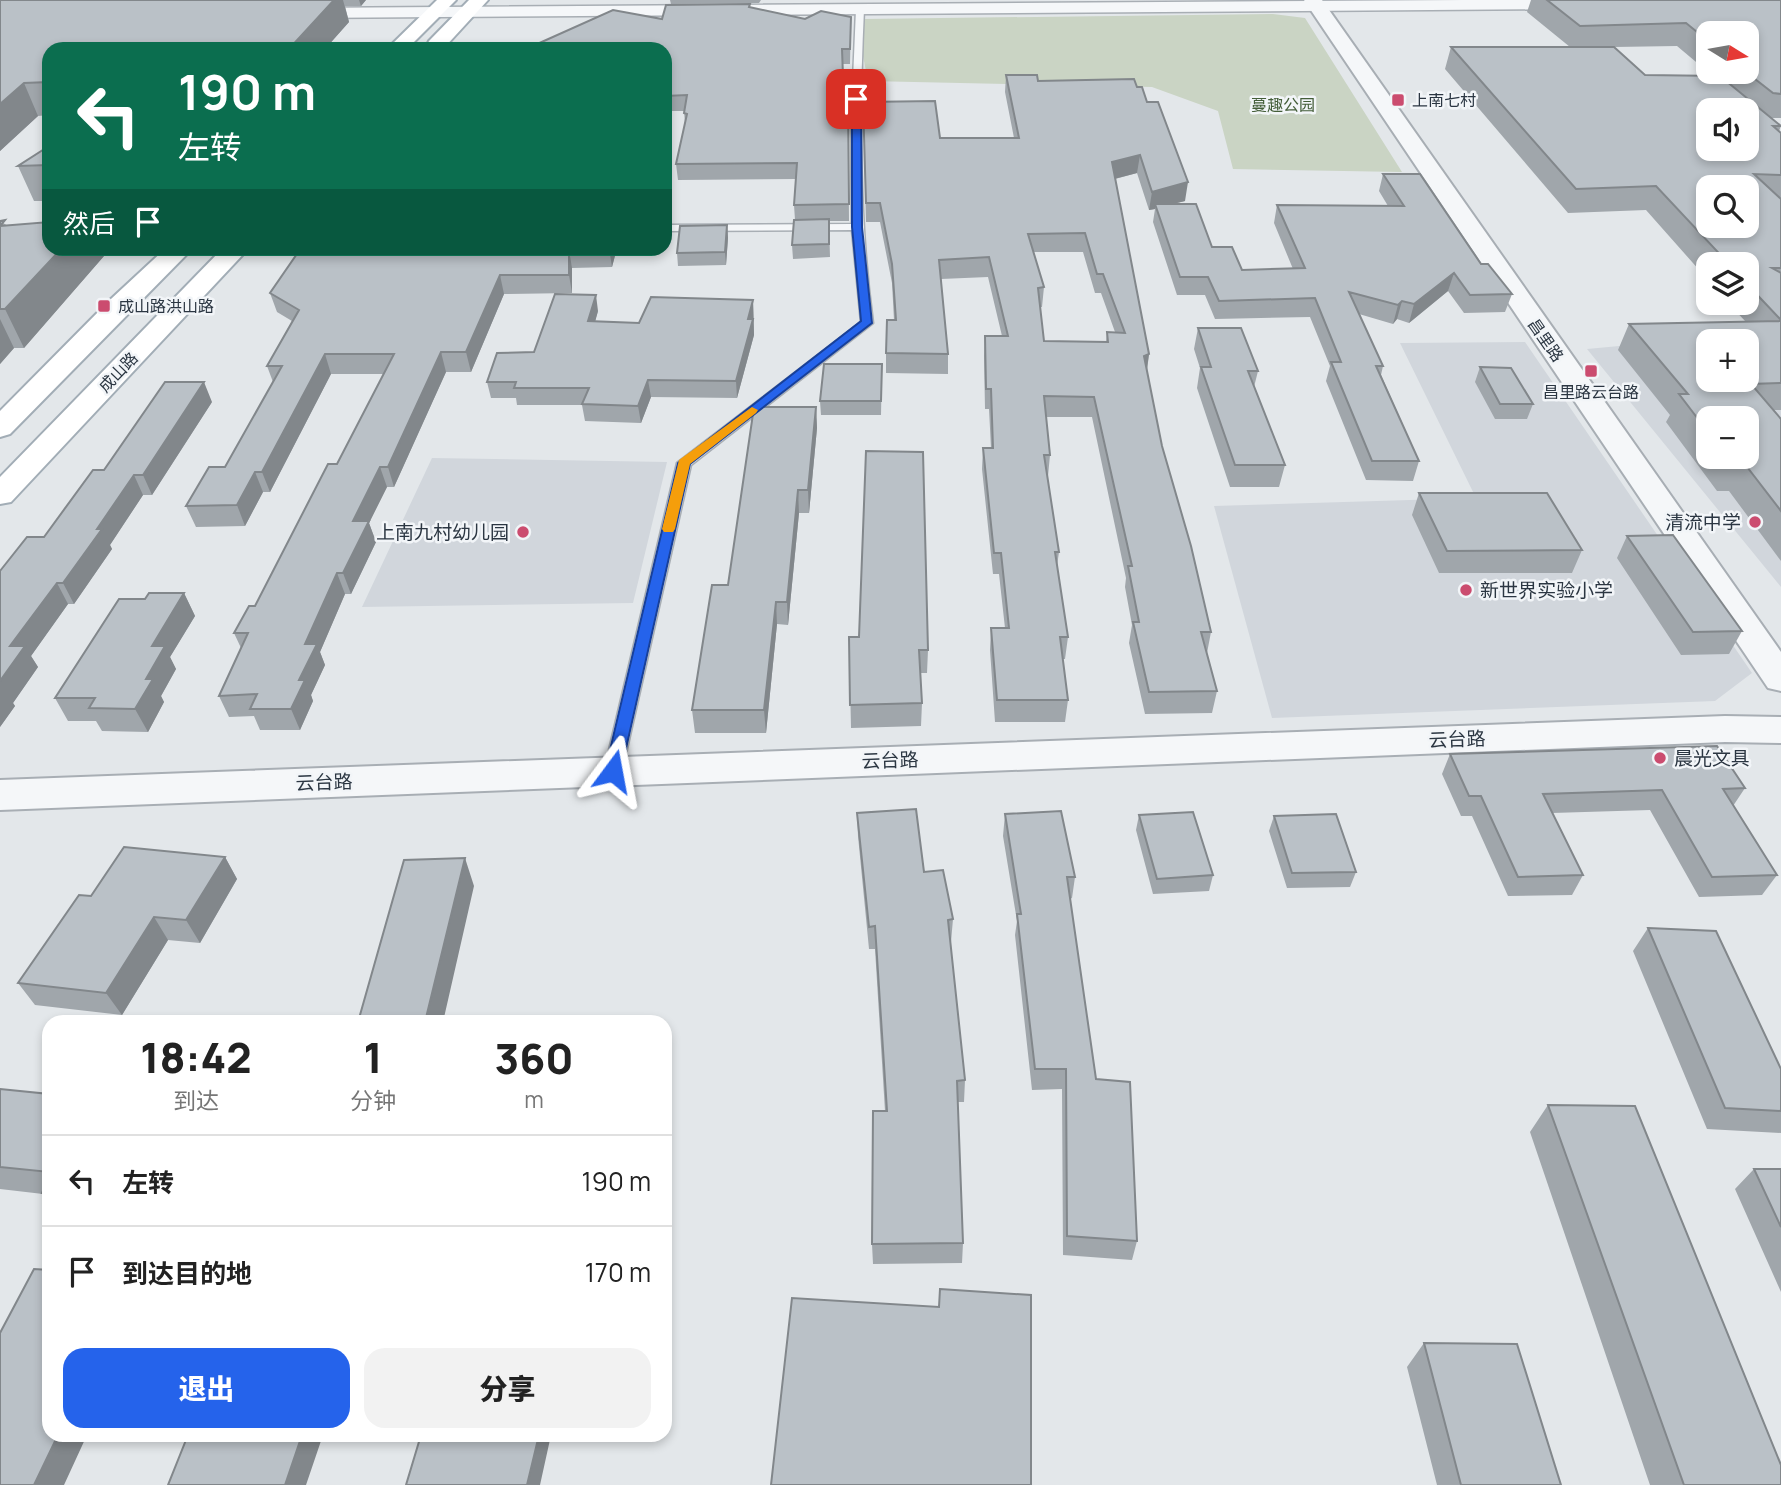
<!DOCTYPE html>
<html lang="zh">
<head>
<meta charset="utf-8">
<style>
	:root { --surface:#fff; --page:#f2f2f2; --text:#222; --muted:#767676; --line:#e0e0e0; --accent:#2563eb }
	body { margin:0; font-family:Manrope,"Noto Sans SC",sans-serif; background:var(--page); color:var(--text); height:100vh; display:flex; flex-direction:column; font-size:26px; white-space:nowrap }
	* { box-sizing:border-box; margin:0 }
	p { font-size:23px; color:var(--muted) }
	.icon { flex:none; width:38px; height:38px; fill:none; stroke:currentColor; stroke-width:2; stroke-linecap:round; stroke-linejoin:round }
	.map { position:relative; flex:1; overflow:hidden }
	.side { position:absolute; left:42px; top:1015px; width:630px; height:427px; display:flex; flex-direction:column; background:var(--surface); border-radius:21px; box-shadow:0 4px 10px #0003 }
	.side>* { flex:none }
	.guide { position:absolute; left:42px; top:42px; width:630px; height:214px; border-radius:21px; box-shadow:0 4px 10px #0003; background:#0b6e4f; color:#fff; overflow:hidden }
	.needle { width:46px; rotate:101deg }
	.tools { position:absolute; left:1696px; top:21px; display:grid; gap:14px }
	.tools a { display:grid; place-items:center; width:63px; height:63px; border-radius:14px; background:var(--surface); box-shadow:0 4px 10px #0003; font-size:35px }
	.pin { position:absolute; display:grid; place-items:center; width:60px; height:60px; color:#fff; margin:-30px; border-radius:14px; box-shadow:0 4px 10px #0006 }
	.me { position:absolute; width:77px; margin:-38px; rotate:13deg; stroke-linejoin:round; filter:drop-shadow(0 0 5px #0008) }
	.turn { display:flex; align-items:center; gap:24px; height:147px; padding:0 21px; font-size:32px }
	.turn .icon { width:91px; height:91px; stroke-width:2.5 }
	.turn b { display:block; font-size:49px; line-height:60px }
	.then { display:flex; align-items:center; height:66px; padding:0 21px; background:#0003; gap:14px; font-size:26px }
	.eta { display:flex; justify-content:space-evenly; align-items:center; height:119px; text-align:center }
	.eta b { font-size:42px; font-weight:800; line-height:49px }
	.button { display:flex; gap:14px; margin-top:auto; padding:14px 21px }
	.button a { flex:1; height:80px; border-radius:21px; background:var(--accent); color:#fff; font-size:28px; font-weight:800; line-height:80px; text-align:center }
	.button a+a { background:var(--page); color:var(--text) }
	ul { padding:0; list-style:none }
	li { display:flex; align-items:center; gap:21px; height:91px; padding:0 21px; border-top:2px solid var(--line) }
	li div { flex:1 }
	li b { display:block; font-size:26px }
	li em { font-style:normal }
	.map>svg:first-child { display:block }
	.built { fill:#d1d6dc; fill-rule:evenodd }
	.green { fill:#cad4c4 }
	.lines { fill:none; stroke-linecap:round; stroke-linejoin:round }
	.service-casing { stroke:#a8aeb4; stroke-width:3 }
	.minor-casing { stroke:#a8aeb4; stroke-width:3 }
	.tertiary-casing { stroke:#a8aeb4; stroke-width:4 }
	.primary-casing { stroke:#a2adb6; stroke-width:4 }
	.service { fill:#f5f7f9; fill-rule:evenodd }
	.minor { fill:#f5f7f9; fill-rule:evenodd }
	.tertiary { fill:#f5f7f9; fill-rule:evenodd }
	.primary { fill:#fff; fill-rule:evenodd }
	.wall { fill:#a0a6ab; fill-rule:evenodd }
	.shaded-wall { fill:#82878b }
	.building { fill:#bac1c7; stroke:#82878b; stroke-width:2; fill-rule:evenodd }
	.route { fill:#2563eb; stroke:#184099; stroke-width:2 }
	.slow { fill:#f59e0b }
	.poi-dot { fill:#cb4c6f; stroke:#f2f5f8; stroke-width:2.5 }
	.labels { text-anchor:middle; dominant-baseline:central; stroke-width:5; stroke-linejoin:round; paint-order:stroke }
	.far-poi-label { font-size:16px; fill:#2b3642; stroke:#f2f5f8; text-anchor:start }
	.far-park-label { font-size:16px; fill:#445e39; stroke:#f2f5f8 }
	.far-street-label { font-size:16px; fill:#2b3642; stroke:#f2f5f8 }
	.poi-label { font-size:19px; fill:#2b3642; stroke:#f2f5f8; text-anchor:end }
	.street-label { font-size:19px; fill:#2b3642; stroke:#f2f5f8 }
</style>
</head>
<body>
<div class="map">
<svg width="1781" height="1485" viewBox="0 0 1781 1485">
	<rect width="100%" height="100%" fill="#e3e7ea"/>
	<!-- built -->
	<path class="built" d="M1781,331V587L1587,349ZM1708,341H1746V380H1708ZM1708,418H1746V457H1708Z
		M1525,342L1752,673L1715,701L1272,718L1214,506L1476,498L1400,343Z
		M432,458L667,462L633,603L362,607Z"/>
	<!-- green -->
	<path class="green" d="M1273,14L1305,18L1402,172L1233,169L1218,111L1152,87L868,81L860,41L864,19Z"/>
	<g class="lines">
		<!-- service casing -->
		<g class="service-casing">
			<path id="service" d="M860,7L864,9C859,114 859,218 873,323L691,465L622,771L619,776H607L604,771L677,463L861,322L852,230L665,231V225L852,224L851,127L856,9Z"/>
		</g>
		<!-- minor casing -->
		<g class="minor-casing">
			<path id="minor" d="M1463,0H1581L1586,4L1578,9L301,18L293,13L301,8Z"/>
		</g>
		<!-- tertiary casing -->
		<g class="tertiary-casing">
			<path id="tertiary" d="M1304,0H1322L1781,652V691L1768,688Z
				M1725,716L1781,717V743L1725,742L0,810V780Z"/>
		</g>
		<!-- primary casing -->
		<g class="primary-casing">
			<path id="primary" d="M437,0H456L407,49H387Z
				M469,0H488L443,49H429L427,45L429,41Z
				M166,248H193L10,434L0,437V411L111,299Z
				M223,248H249L11,502L0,504V477Z"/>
		</g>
		<!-- service -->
		<use href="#service" class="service"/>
		<!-- minor -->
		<use href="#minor" class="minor"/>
		<!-- tertiary -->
		<use href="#tertiary" class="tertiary"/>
		<!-- primary -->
		<use href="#primary" class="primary"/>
	</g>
	<!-- wall -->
	<path class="wall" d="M0,0H366L361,6H345L349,22L325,49H49V115L38,116L0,151Z
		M670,0H761L759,3L671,4Z
		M1531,0H1781V118H1771L1781,126L1779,131L1781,133V410H1774L1781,419V561L1729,491H1717L1666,422L1670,415L1618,350L1629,324L1746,322L1728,303H1746V264H1708V280L1646,210L1568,213L1445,69L1451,47H1570L1527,12ZM1708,33L1746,72H1708L1713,76L1645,75L1614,47L1677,46L1708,72ZM1708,418L1746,457H1708Z
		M751,8L805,19L851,17L850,64H843L844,104H848L849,221H829L830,257L793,259L792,245L795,220L794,205L796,179L678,180L676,164L685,123L684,111H665V49L662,19Z
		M1006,75L1038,81L1137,87L1147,102L1185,201L1172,204L1212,247L1242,270L1293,269L1274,223L1277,205L1388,206L1379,191L1383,174L1481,264L1512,294L1505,312L1464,313L1448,291L1409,323L1397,319L1393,324L1359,314L1383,366L1381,375L1419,461L1413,481L1366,480L1326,381L1330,366L1310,317L1215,319L1205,295H1177L1153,222L1155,209L1149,210L1137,173L1115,179L1149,354L1147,371L1162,446L1211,632L1207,653L1217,691L1212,713L1145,714L1129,643L1132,625L1125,587L1126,578L1092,417H1046L1050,455L1048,476H1047L1059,552L1057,566L1068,637L1065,659H1063L1068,700L1065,722H995L990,650L991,628H1005L999,574H993L982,469L983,448H991L989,409H985L984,356L985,336H1002L988,277L941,279L948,354V374L886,373V353L894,320L892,283L880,222H866L863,102L940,138H1014L1005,92ZM1033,252H1083L1095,293H1101L1115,332H1107L1106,342L1044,341L1040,307H1042L1044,287Z
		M49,146V201H34L18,166Z
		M0,221L8,226L104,256L24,348H14L0,364Z
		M727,225L728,238L726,265L678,266L677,253Z
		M301,248H617L612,267L572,268V293L504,294L471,372H446L394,487H387L369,523L376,542L351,594H345L320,652L325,665L311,695L313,701L300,730H260L254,716L229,717L219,696L241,648L234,633L255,606L337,464L384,374H331L270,492H263L245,526L196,527L186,506L225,467L273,382L267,366L292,321L277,312L270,293Z
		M753,300L754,335L737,398L651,397L641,423L585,421L582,405H517L516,398H491L487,382L598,311L595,321L639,323Z
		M1198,328L1258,371L1254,387L1285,465L1279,487H1230L1197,388L1200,368L1194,349Z
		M882,364L881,415H821L820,401Z
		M1480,367L1533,404L1527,419H1495L1475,382Z
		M212,402L152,495H143L110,545L112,549L74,604H68L31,656L38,667L13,703L15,706L0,727L44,537L104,470Z
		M816,407L817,428L809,513H799L788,625L777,624L766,733H695L692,710L728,585Z
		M1419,493L1582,550L1572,573H1439L1412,515Z
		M1627,536L1742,631L1729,654L1681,655L1617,558Z
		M184,593L195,616L170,657L176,669L161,696L164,702L148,732L102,731L96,721H68L55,698L145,599Z
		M849,637L928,650L927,673H920L922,703L921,726L851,728Z
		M1450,754L1745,788L1733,806L1777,875L1762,895L1699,897L1650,810L1552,813L1583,875L1572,895L1508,896L1472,816H1461L1442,774Z
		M857,813L924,872L953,919L951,942H950L965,1080L964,1102H958L963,1243L962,1263L873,1264L872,1244L885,1111L875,949H869L858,836Z
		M1005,814L1075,877L1072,898L1070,899L1096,1079L1137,1241L1132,1260L1063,1255L1062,1089L1032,1090L1015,935L1017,921L1003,836Z
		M1139,815L1213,875L1209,891L1153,894L1136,830Z
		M1274,816L1356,872L1350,887L1287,888L1269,831Z
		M225,857L237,879L200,943L168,940L122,1015L35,1005L18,983L91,896Z
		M1648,928L1781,1069V1133L1707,1129L1633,951Z
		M0,1089L49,1094V1201L43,1194L0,1189Z
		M1548,1105L1781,1485H1650L1530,1132Z
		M1754,1169H1781V1292L1735,1189Z
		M1424,1343L1561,1485H1437L1407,1367Z"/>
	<!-- shaded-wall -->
	<path class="shaded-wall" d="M334,0H343L349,22L325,49H289Z
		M359,0H366L361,6Z
		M24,83L38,116L0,151V104Z
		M1140,155L1137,173L1110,180L1112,162Z
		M1188,182L1185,201L1157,208L1155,204V209L1149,210L1152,192Z
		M727,225L728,238L726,265L725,252Z
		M62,248H101L104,256L24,348L5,309Z
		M609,248H617L612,267Z
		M569,250L572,268V293L569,275Z
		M1454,273L1448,291L1409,323L1414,304Z
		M500,275L504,294L471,372L466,352Z
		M596,295L598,311L591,337L588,321Z
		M753,300L754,335L737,398L736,381L748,319Z
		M1402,301L1397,319L1393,324L1398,305Z
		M0,319L14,348L0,364Z
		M441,352L446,372L394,487L388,467Z
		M325,354L331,374L270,492L262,472Z
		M1149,354L1146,375L1144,356Z
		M648,380L651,397L641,423L638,406Z
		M204,382L212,402L152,495L143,475Z
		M816,407L817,428L809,513L808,490Z
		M380,467L387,487L369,523L376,542L351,594L343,573L353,521Z
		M255,472L263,492L245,526L237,505Z
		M134,475L143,495L110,545L112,549L74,604L63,583L97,529Z
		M798,490L799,513L788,625L787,602Z
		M337,573L345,594L320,652L325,665L311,695L313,701L300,730L291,709L299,680L305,644Z
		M57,583L68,604L31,656L38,667L13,703L15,706L0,727V681L10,646Z
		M184,593L195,616L170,657L176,669L161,696L164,702L148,732L135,709L146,679L152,646Z
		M776,602L777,624L766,733L764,710Z
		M225,857L237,879L200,943L186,920Z
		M465,858L474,886L443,1022H425Z
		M154,917L168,940L122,1015L106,993Z
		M58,1435H87L64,1485H34Z
		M302,1435H323L306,1485H285Z
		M539,1435H551L540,1485H527Z"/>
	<!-- building -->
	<path class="building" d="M0,0H334L289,49H49V82L24,83L0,104Z
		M1547,0H1781V94L1773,93L1746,72V33H1708V41L1686,23L1580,26Z
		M750,4L749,7L805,19L821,11L851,17L850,49H842L844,104H848L849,204L794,205L797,163L676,164L687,114L684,113L687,95L665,96V49H526L613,10L662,19L666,5Z
		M1451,47H1614L1645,75L1720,76L1781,126H1773L1781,133V175L1754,174L1781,199V268H1772L1781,273V320L1746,283V264H1729L1656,186L1576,189ZM1708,110H1746V149H1708ZM1708,187H1746V226H1708Z
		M1006,75H1037L1038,81L1134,79L1137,87H1142L1147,102H1158L1188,182L1152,192L1140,155L1112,162L1149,354L1144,356L1162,446L1191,546L1211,632H1201L1217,691L1149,692L1133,622H1139L1128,566H1132L1094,397L1044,396L1050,455H1044L1059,552H1055L1068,637H1060L1068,700H997L991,628H1009L1001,553H994L983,448H993L991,389H986L985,336H1008L989,257L939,260L948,354L886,353L887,320H896L892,264L880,203H866L863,102L935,101L940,138H1019ZM1085,233L1097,274H1103L1125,333L1107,332L1108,342L1044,341L1038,288L1044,287L1028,234Z
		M49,146V165L18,166Z
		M1383,174H1420L1481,264H1488L1512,294L1470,295L1454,273L1414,304L1402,301L1398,305L1349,292L1383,366H1376L1419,461H1372L1331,362H1341L1315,298L1219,301L1208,277H1180L1155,204H1196L1212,247H1232L1242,270L1305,268L1277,205L1404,206Z
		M829,219V244L792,245L794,220Z
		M5,220L0,226L49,222V248H62L5,309H0V221Z
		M727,225L725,252L677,253L680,226Z
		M301,248H609L569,250V275H500L466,352H441L388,467H380L353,521H369L343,573H337L305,644H317L299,680H305L291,709H250L257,694L219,696L248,633H234L249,606H255L328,464H337L394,354H325L262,472H255L237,505L186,506L209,467H225L282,366H267L299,310L270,293Z
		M555,294L596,295L588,321L639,323L651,297L753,300L748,319H753L736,381L648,380L638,406L582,404L589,388H514L516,382H487L497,353L534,352Z
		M1781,321V383L1751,384L1781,419V511L1744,463H1731L1727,457H1746V418H1708V432L1679,394H1688L1629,324ZM1708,341H1746V380H1708Z
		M1198,328H1241L1258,371H1248L1285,465H1235L1201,367H1211Z
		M824,364H882L881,401H820Z
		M1480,367L1511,368L1533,404H1500Z
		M165,382H204L143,475H134L97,529H102L63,583H57L10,646H25L0,681V571L27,537H44L93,470H104Z
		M754,407H816L808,490H798L787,602H776L764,710H692L712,585H728Z
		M866,451L923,452L928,650H919L922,703L850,705L849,637H859Z
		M1419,493H1547L1582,550L1447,551Z
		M1673,535L1742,631L1693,632L1627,536Z
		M149,593H184L152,646H165L146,679H153L135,709L89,708L95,698H55L119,599H145Z
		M1717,746L1745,788L1723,789L1777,875L1712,877L1662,790L1543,794L1583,875L1518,877L1481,796H1469L1450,754Z
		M916,809L924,872L943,870L953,919L948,920L965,1080L957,1081L963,1243L872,1244L873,1111H887L875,926L869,927L857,813Z
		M1061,811L1075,877H1067L1096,1079L1130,1082L1137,1241L1067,1236L1066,1069H1035L1017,914H1021L1005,814Z
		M1193,812L1213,875L1157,879L1139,815Z
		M1336,814L1356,872L1292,873L1274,816Z
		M124,847L225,857L186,920L154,917L106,993L18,983L79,895L91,896Z
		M465,858L425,1022H358L404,860Z
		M1648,928L1716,931L1781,1069V1111L1725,1108Z
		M0,1089L49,1094V1172L0,1167Z
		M1548,1105L1635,1106L1781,1465V1485H1684Z
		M1754,1169H1781V1227Z
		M49,1176V1193H42Z
		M34,1269L49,1270V1435H58L34,1485H0V1333Z
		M940,1289L1031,1295V1485H771L792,1298L939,1307Z
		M1424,1343L1517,1344L1561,1485H1461Z
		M188,1435H302L285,1485H168Z
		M421,1435H539L527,1485H406Z"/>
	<!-- route -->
	<path class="route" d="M856,97L861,99L862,227L872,323L690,464L621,771L613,777L607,775L605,771L678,463L861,321L852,227V99Z"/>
	<!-- slow -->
	<path class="slow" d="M752,407L758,410L756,413L690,464L675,529L673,532H664L662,529L679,460Z"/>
	<!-- markers -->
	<g class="poi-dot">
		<rect x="1391" y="93" width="14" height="14" rx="3.5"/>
		<rect x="97" y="299" width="14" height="14" rx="3.5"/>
		<rect x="1584" y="364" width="14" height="14" rx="3.5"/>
		<circle cx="1755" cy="522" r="7"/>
		<circle cx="523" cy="532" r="7"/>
		<circle cx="1466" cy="590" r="7"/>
		<circle cx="1660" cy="758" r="7"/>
	</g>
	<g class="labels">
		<!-- far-poi labels -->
		<g class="far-poi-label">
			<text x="1412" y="100">上南七村</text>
			<text x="118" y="306">成山路洪山路</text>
			<text x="1591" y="392" text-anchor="middle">昌里路云台路</text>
		</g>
		<!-- far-park labels -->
		<g class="far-park-label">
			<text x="1283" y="105">蔓趣公园</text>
		</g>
		<!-- far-street labels -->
		<g class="far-street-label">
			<text transform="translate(1546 340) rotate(55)">昌里路</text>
			<text transform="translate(118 372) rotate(-46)">成山路</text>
		</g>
		<!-- poi labels -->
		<g class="poi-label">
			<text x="1741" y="522">清流中学</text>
			<text x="509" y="532">上南九村幼儿园</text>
			<text x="1480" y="590" text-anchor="start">新世界实验小学</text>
			<text x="1674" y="758" text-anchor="start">晨光文具</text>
		</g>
		<!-- street labels -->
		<g class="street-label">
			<text transform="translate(1457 739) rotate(-2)">云台路</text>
			<text transform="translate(890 760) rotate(-2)">云台路</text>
			<text transform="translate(324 782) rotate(-2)">云台路</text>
		</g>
	</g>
</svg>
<div class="tools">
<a><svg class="needle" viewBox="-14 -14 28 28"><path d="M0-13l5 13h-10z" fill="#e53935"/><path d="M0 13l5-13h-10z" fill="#767676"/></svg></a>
<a><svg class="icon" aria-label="sound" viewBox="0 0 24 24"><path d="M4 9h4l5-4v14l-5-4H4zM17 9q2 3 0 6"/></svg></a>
<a><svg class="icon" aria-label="search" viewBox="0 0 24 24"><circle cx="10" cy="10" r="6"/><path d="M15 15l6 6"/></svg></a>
<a><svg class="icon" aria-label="layers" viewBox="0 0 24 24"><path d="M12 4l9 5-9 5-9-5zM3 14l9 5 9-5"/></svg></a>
<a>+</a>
<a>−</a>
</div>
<div class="pin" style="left:856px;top:99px;background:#d93025"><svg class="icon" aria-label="arrive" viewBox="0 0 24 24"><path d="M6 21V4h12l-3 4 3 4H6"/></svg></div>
<svg class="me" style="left:613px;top:771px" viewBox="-20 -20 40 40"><path d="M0-17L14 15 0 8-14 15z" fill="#2563eb" stroke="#fff" stroke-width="4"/></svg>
<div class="guide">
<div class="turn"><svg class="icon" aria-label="left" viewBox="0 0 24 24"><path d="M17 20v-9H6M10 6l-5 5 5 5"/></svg><div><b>190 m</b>左转</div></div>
<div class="then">然后<svg class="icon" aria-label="arrive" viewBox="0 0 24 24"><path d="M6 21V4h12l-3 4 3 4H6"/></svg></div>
</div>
<section class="side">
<div class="eta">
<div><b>18:42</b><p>到达</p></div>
<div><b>1</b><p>分钟</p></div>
<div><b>360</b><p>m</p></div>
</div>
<ul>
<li><svg class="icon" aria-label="left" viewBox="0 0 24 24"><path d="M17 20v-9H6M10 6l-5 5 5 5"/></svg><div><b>左转</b></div><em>190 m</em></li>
<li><svg class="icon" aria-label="arrive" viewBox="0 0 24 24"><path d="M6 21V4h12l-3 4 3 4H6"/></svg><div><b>到达目的地</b></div><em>170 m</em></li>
</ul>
<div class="button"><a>退出</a><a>分享</a></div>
</section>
</div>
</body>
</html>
